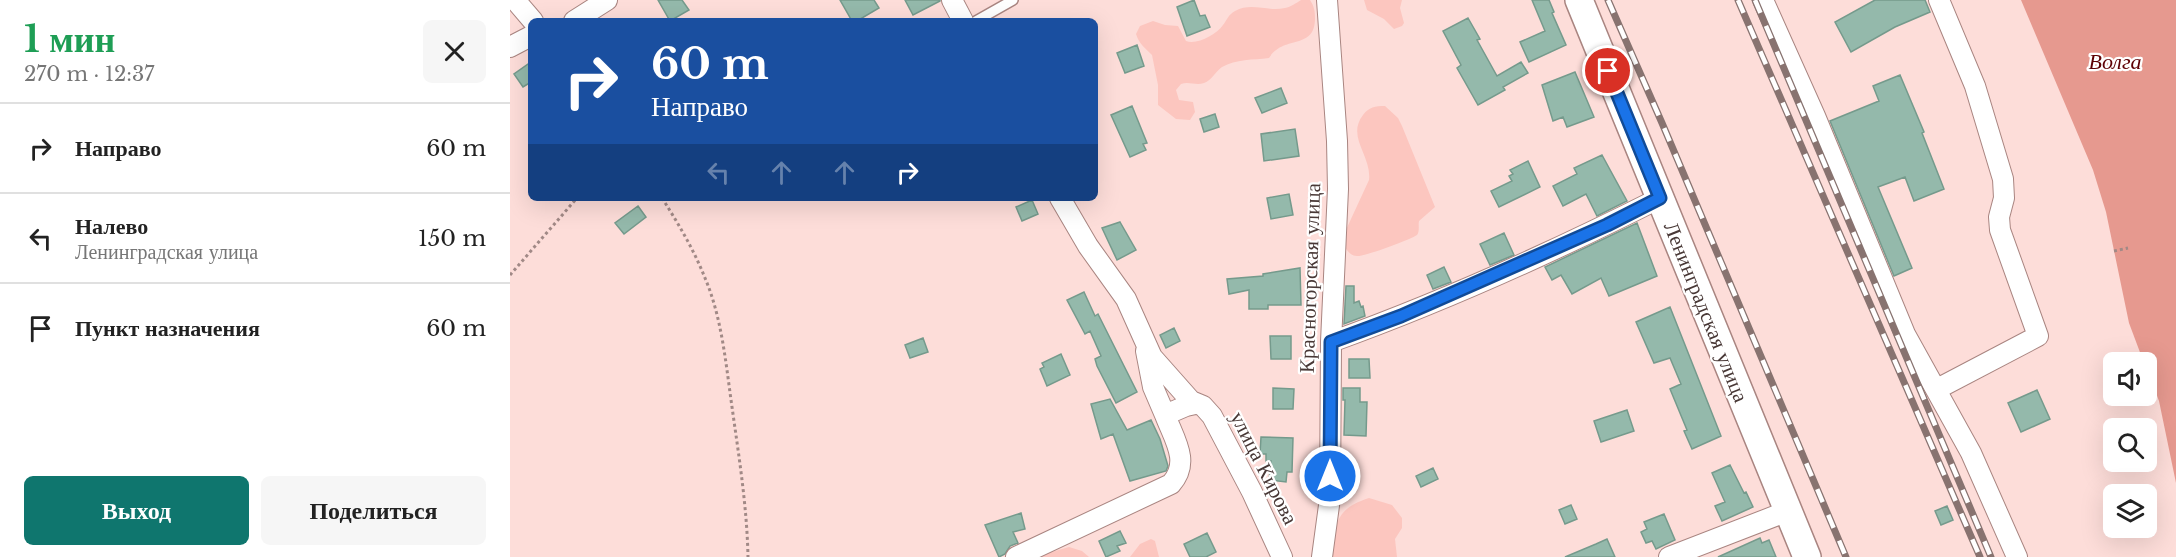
<!DOCTYPE html>
<html lang="ru">
<head>
<meta charset="utf-8">
<style>
	:root { --surface:#fff; --page:#f6f6f6; --text:#222; --muted:#767676; --line:#e0e0e0; --accent:#0f766e }
	body { margin:0; font-family:"Libre Baskerville",serif; background:var(--page); color:var(--text); height:100vh; display:flex; flex-direction:column; font-size:22px; white-space:nowrap }
	* { box-sizing:border-box; margin:0 }
	p { font-size:20px; color:var(--muted) }
	.icon { flex:none; width:33px; height:33px; fill:none; stroke:currentColor; stroke-width:2; stroke-linecap:round; stroke-linejoin:round }
	.map { position:relative; flex:1; overflow:hidden }
	.drawer { display:flex; flex-direction:column; background:var(--surface); width:510px }
	.drawer>* { flex:none }
	.hud { position:absolute; left:18px; top:18px; width:570px; height:183px; border-radius:9px; box-shadow:0 6px 24px #0002; background:#1a4fa0; color:#fff; overflow:hidden }
	.controls { position:absolute; left:1593px; top:352px; display:grid; gap:12px }
	.controls a { display:grid; place-items:center; width:54px; height:54px; border-radius:9px; background:var(--surface); box-shadow:0 6px 24px #0002; font-size:30px }
	.pin { position:absolute; display:grid; place-items:center; width:51px; height:51px; color:#fff; margin:-26px; border:3px solid #fff; border-radius:50%; box-shadow:0 2px 6px #0007 }
	.me { position:absolute; width:66px; margin:-33px; rotate:0deg; stroke-linejoin:round; filter:drop-shadow(0 0 4px #0008) }
	.turn { display:flex; align-items:center; gap:21px; height:126px; padding:0 24px; font-size:27px }
	.turn .icon { width:78px; height:78px; stroke-width:2.5 }
	.turn b { display:block; font-size:42px; line-height:51px }
	.lanes { display:flex; align-items:center; height:57px; padding:0 24px; background:#0003; justify-content:center; gap:30px; direction:ltr }
	.lanes .off { opacity:.35 }
	.round { display:grid; place-items:center; flex:none; width:63px; height:63px; border-radius:9px; background:var(--page) }
	.head { display:flex; align-items:center; justify-content:space-between; height:102px; padding:0 24px }
	h1 { font-size:36px; font-weight:800; line-height:45px; color:#1e9e55 }
	.cta { display:flex; gap:12px; margin-top:auto; padding:12px 24px }
	.cta a { flex:1; height:69px; border-radius:9px; background:var(--accent); color:#fff; font-size:24px; font-weight:800; line-height:69px; text-align:center }
	.cta a+a { background:var(--page); color:var(--text) }
	ul { padding:0; list-style:none }
	li { display:flex; align-items:center; gap:18px; height:90px; padding:0 24px; border-top:2px solid var(--line) }
	li div { flex:1 }
	li b { display:block; font-size:22px }
	li em { font-style:normal }
	main { display:flex; flex:1; min-height:0 }
	.map>svg:first-child { display:block }
	.green { fill:#fcc6bf }
	.water { fill:#e6998f }
	.building { fill:#94b9ab; stroke:#759a8c; stroke-width:1.5 }
	.lines { fill:none; stroke-linecap:round; stroke-linejoin:round }
	.service-casing { stroke:#a98581; stroke-width:12 }
	.minor-casing { stroke:#a98581; stroke-width:22 }
	.secondary-casing { stroke:#a98581; stroke-width:30 }
	.path { stroke:#a18986; stroke-width:3; stroke-dasharray:3 3; stroke-linecap:butt }
	.service { stroke:#fff; stroke-width:9 }
	.minor { stroke:#fff; stroke-width:20 }
	.secondary { stroke:#fff; stroke-width:27 }
	.rail-casing { stroke:#887370; stroke-width:7 }
	.rail { stroke:#fff; stroke-width:4.5; stroke-dasharray:14; stroke-linecap:butt }
	.route-casing { stroke:#114b97; stroke-width:15 }
	.route { stroke:#1a73e8; stroke-width:10 }
	.labels { text-anchor:middle; dominant-baseline:central; stroke-width:4.5; stroke-linejoin:round; paint-order:stroke }
	.street-label { font-size:21px; fill:#483836; stroke:#fff }
	.water-label { font-size:22px; font-style:italic; fill:#5e0004; stroke:#fff }
</style>
</head>
<body>
<main>
<section class="drawer">
<div class="head"><div><h1>1 мин</h1><p>270 m · 12:37</p></div><a class="round"><svg class="icon" aria-label="close" viewBox="0 0 24 24"><path d="M6 6l12 12M18 6L6 18"/></svg></a></div>
<ul>
<li><svg class="icon" aria-label="right" viewBox="0 0 24 24"><path d="M7 20v-9h11M14 6l5 5-5 5"/></svg><div><b>Направо</b></div><em>60 m</em></li>
<li><svg class="icon" aria-label="left" viewBox="0 0 24 24"><path d="M17 20v-9H6M10 6l-5 5 5 5"/></svg><div><b>Налево</b><p>Ленинградская улица</p></div><em>150 m</em></li>
<li><svg class="icon" aria-label="arrive" viewBox="0 0 24 24"><path d="M6 21V4h12l-3 4 3 4H6"/></svg><div><b>Пункт назначения</b></div><em>60 m</em></li>
</ul>
<div class="cta"><a>Выход</a><a>Поделиться</a></div>
</section>
<div class="map">
<svg width="1666" height="557" viewBox="0 0 1666 557">
	<rect width="100%" height="100%" fill="#fdddd9"/>
	<!-- green -->
	<path class="green" d="M791,0H800C804,6 805,11 805,18C805,51 774,34 759,58C743,60 726,59 712,67C705,72 702,80 694,83C686,86 679,81 671,84L666,90L669,100L683,102L685,112L680,120L666,119L648,105V85L642,55C636,49 629,44 626,34L630,26L643,21L655,25L668,26L676,41C687,45 706,35 713,25C717,20 718,15 725,11C742,2 757,12 775,8C781,7 786,3 791,0Z
		M854,0H892L890,8L894,23L892,26L884,29L874,19L857,10Z
		M875,106L888,118L892,126L925,207L909,221C908,225 910,231 907,235C902,239 854,257 847,256C840,256 837,250 833,244L835,232L859,180C862,156 836,137 853,115C859,107 865,106 875,106Z
		M859,498L882,505L892,518V528L885,539L887,557H822C825,526 824,509 859,498Z
		M641,539L645,541L649,557H620L630,544Z
		M559,547L572,551L579,557H530L538,553Z"/>
	<!-- water -->
	<path class="water" d="M1511,0H1666V483L1649,401L1637,369L1636,363H1634L1619,323L1596,212L1583,170Z"/>
	<!-- building -->
	<path class="building" d="M148,0H172L179,10L160,21Z
		M330,0H364L369,8L347,21H342Z
		M395,0H430V1L403,15Z
		M684,0L690,16L695,15L700,27L677,36L667,7Z
		M1022,0H1039L1044,12L1042,13L1056,45L1019,62L1010,42L1035,31Z
		M1365,0H1415L1420,12L1385,27L1341,52L1325,22Z
		M958,18L970,39L967,40L987,76L1011,62L1018,73L993,87L995,90L968,105L947,68L951,65L933,31Z
		M627,45L634,66L615,73L607,53Z
		M21,62V82L13,87L4,74Z
		M1065,72L1084,117L1057,127L1053,117L1043,121L1032,85Z
		M1390,75L1414,132L1412,133L1434,189L1404,201L1395,177L1368,187L1402,268L1384,276L1320,121L1369,101L1363,86Z
		M771,88L777,103L752,113L745,98Z
		M622,106L637,143L633,144L636,150L620,157L601,115Z
		M705,114L709,127L694,132L690,119Z
		M785,129L789,156L754,161L751,134Z
		M1092,155L1117,201L1087,216L1076,194L1053,206L1043,186L1067,174L1064,168Z
		M1018,161L1030,187L989,207L981,191L1002,181L999,176L1003,174L1000,170Z
		M779,194L783,215L761,219L757,198Z
		M522,200L528,214L512,221L506,207Z
		M128,206L136,217L114,234L105,223Z
		M610,222L626,250L607,260L592,228Z
		M1127,223L1147,276L1099,296L1091,278L1062,294L1051,275L1042,280L1035,267Z
		M994,233L1004,255L980,265L970,244Z
		M934,267L941,282L923,289L917,275Z
		M790,268L791,305H758V309H739V290L719,294L717,279L753,276V274Z
		M836,286H844V303L849,301L851,307L853,306L855,316L834,324Z
		M574,292L585,316L588,314L627,392L606,403L587,366L585,359L591,356L580,331L575,334L557,300Z
		M1160,307L1211,436L1182,449L1174,431L1177,430L1160,389L1171,384L1160,358L1144,363L1126,322Z
		M664,328L670,341L656,348L650,335Z
		M760,336H781V359H761Z
		M413,338L418,352L400,358L395,345Z
		M551,354L560,375L537,386L530,369L534,367L532,363Z
		M839,359H859L860,378H839Z
		M763,388L784,389L783,409H763Z
		M833,388H850V402H857L856,436L834,435L835,400H833Z
		M1527,390L1540,419L1511,432L1498,403Z
		M600,399L617,430L641,420L650,439L658,466L656,471L620,481L603,434L591,439L581,404Z
		M1117,410L1124,431L1091,442L1084,421Z
		M751,437L783,438L782,472H777L776,482L759,480L761,461H756V454H750Z
		M1220,465L1234,493L1236,492L1243,507L1212,521L1205,506L1215,502L1202,473Z
		M923,468L928,479L911,487L906,476Z
		M1061,505L1067,519L1055,524L1049,510Z
		M1437,506L1443,520L1431,525L1425,511Z
		M511,513L515,529L503,532L508,543L500,546L495,554L489,557L475,525Z
		M1154,514L1165,540L1146,549L1142,541L1136,543L1131,532L1137,529L1134,522Z
		M610,531L616,543L607,546L610,551L596,557L589,541Z
		M697,533L706,552L696,557H680L674,544Z
		M1250,538L1252,543L1259,540L1266,557H1208Z
		M1097,539L1105,557H1055L1086,544Z"/>
	<g class="lines">
		<!-- service casing -->
		<g class="service-casing">
			<path id="service" d="M466,21L503,0"/>
		</g>
		<!-- minor casing -->
		<g class="minor-casing">
			<path id="minor" d="M5,0L23,21
				M442,0L453,21
				M1253,0L1305,116L1395,334L1461,453L1507,557
				M64,21L97,0
				M0,47L21,36
				M550,198L578,246L616,299L642,357L681,401L693,406L702,416L742,492L772,557
				M821,342C932,302 1045,251 1150,198
				M636,351L643,387L655,415
				M1427,389L1528,336L1490,230L1489,217L1494,198L1493,179L1465,86L1429,0
				M506,557L661,484C681,462 664,439 655,415L676,406L685,404
				M812,557L820,498L821,342L828,189L827,141L817,0
				M1159,557L1278,511"/>
		</g>
		<!-- secondary casing -->
		<g class="secondary-casing">
			<path id="secondary" d="M1069,0L1297,557"/>
		</g>
		<!-- path -->
		<path class="path" d="M152,198C168,223 184,250 195,278C212,318 216,365 222,407C229,457 237,507 238,557
			M1604,251L1618,248
			M0,275L67,198"/>
		<!-- service -->
		<use href="#service" class="service"/>
		<!-- minor -->
		<use href="#minor" class="minor"/>
		<!-- secondary -->
		<use href="#secondary" class="secondary"/>
		<!-- rail casing -->
		<g class="rail-casing">
			<path id="rail" d="M1098,0L1152,123L1336,557
				M1228,0L1470,557
				M1245,0L1481,557"/>
		</g>
		<!-- rail -->
		<use href="#rail" class="rail"/>
	</g>
	<g class="lines">
		<!-- route casing -->
		<g class="route-casing">
			<path id="route" d="M820,476L821,342L891,316L1097,225L1150,198L1098,71"/>
		</g>
		<!-- route -->
		<use href="#route" class="route"/>
	</g>
	<g class="labels">
		<!-- street labels -->
		<g class="street-label">
			<text transform="translate(800 278) rotate(-88)">Красногорская улица</text>
			<text transform="translate(1196 312) rotate(68)">Ленинградская улица</text>
			<text transform="translate(754 468) rotate(63)">улица Кирова</text>
		</g>
		<!-- water labels -->
		<g class="water-label">
			<text x="1605" y="61">Волга</text>
		</g>
	</g>
</svg>
<div class="controls">
<a><svg class="icon" aria-label="sound" viewBox="0 0 24 24"><path d="M4 9h4l5-4v14l-5-4H4zM17 9q2 3 0 6"/></svg></a>
<a><svg class="icon" aria-label="search" viewBox="0 0 24 24"><circle cx="10" cy="10" r="6"/><path d="M15 15l6 6"/></svg></a>
<a><svg class="icon" aria-label="layers" viewBox="0 0 24 24"><path d="M12 4l9 5-9 5-9-5zM3 14l9 5 9-5"/></svg></a>
</div>
<div class="pin" style="left:1098px;top:71px;background:#d93025"><svg class="icon" aria-label="arrive" viewBox="0 0 24 24"><path d="M6 21V4h12l-3 4 3 4H6"/></svg></div>
<svg class="me" style="left:820px;top:476px" viewBox="-20 -20 40 40"><circle r="17" fill="#1a73e8" stroke="#fff" stroke-width="3"/><path d="M0-11L8 9 0 5-8 9z" fill="#fff"/></svg>
<div class="hud">
<div class="turn"><svg class="icon" aria-label="right" viewBox="0 0 24 24"><path d="M7 20v-9h11M14 6l5 5-5 5"/></svg><div><b>60 m</b>Направо</div></div>
<div class="lanes"><svg class="icon off" aria-label="left" viewBox="0 0 24 24"><path d="M17 20v-9H6M10 6l-5 5 5 5"/></svg><svg class="icon off" aria-label="ahead" viewBox="0 0 24 24"><path d="M12 20V5M6 11l6-6 6 6"/></svg><svg class="icon off" aria-label="ahead" viewBox="0 0 24 24"><path d="M12 20V5M6 11l6-6 6 6"/></svg><svg class="icon" aria-label="right" viewBox="0 0 24 24"><path d="M7 20v-9h11M14 6l5 5-5 5"/></svg></div>
</div>
</div>
</main>
</body>
</html>
